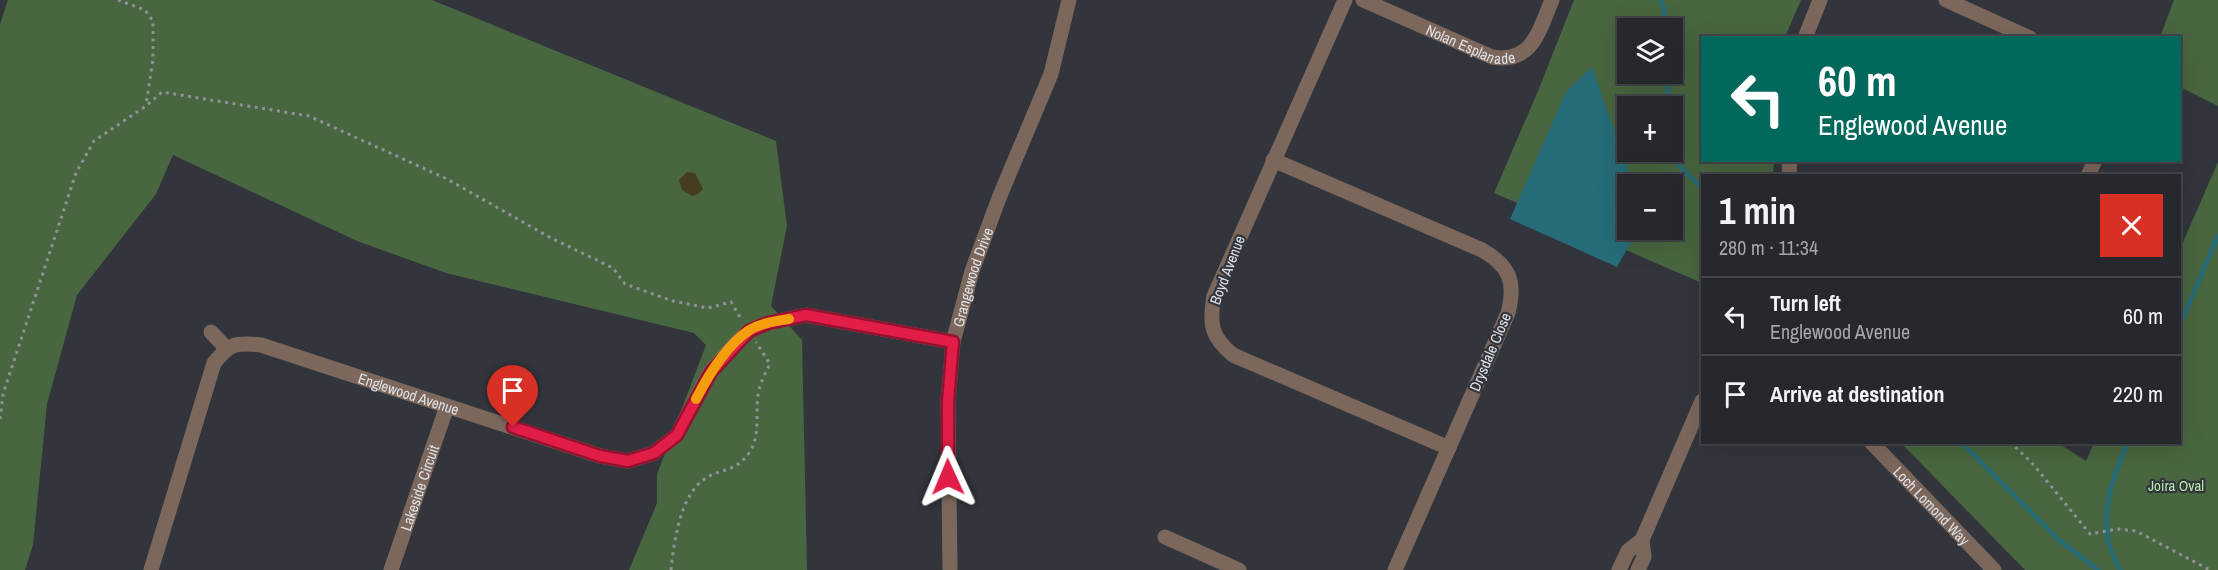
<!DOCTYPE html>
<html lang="en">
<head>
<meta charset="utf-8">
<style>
	:root { --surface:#26282e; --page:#2e3036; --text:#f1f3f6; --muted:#a4a6aa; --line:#42444a }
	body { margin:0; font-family:"Archivo Narrow",sans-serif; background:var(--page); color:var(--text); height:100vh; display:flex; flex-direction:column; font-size:22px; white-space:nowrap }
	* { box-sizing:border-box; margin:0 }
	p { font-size:20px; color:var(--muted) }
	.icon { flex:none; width:33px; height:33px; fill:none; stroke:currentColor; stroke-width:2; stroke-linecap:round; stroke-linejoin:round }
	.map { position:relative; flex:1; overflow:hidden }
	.panel { position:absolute; left:1701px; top:174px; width:480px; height:270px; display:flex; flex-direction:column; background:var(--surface); border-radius:0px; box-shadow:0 6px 24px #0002,0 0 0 2px var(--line) }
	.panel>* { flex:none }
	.banner { position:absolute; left:1701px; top:36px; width:480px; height:126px; border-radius:0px; box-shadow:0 6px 24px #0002,0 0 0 2px var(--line); background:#00695c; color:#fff; overflow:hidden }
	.controls { position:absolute; left:1617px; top:18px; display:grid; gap:12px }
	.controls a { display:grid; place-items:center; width:66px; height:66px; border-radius:0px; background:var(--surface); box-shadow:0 6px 24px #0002,0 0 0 2px var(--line); font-size:30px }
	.pin { position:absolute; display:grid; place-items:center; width:51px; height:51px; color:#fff; margin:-62px -26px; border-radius:50% 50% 50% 0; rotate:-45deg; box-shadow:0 0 6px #0007 }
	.pin .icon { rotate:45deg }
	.me { position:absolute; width:66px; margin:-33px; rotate:359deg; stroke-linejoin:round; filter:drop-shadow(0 0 4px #0008) }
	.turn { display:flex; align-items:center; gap:21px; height:126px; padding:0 18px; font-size:27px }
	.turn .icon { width:78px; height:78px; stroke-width:2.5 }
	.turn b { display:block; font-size:42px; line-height:51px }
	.round { display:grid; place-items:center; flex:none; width:63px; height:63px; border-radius:0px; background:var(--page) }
	.head { display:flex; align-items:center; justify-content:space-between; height:102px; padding:0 18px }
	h1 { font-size:36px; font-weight:700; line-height:45px }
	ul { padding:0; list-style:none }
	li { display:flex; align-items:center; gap:18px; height:78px; padding:0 18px; border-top:2px solid var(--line) }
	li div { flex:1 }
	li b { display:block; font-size:22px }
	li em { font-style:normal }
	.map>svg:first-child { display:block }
	.green { fill:#48663f; fill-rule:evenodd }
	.sand { fill:#453d1d }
	.water { fill:#276c79 }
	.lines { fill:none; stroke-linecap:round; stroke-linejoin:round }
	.stream { stroke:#276c79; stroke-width:4.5 }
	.path { stroke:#8f9198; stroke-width:3; stroke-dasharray:3 4.5; stroke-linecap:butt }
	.minor { stroke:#7c675c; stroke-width:15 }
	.tertiary { stroke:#7c675c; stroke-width:15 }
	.route-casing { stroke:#92132f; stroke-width:15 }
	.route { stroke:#e11d48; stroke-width:10 }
	.slow { stroke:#f59e0b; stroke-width:10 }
	.labels { text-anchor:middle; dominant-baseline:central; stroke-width:4.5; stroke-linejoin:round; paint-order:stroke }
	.street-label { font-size:15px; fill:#dee0e5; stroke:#33353d }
	.park-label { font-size:15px; fill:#b6e9a8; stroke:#33353d }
</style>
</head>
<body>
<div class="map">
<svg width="2218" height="570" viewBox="0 0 2218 570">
	<rect width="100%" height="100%" fill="#33353d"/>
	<!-- green -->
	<path class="green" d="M8,0H432L776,141L787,226L771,306L802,340L807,570H629L657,503V474L706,345L694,333L446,273L357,241L173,155L156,194L77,295L47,404L33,545L25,570H0V24Z
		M1574,0H1801L1785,37L1702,38V160L1774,161L1773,175L1702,176V283L1494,193L1538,91ZM1628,28H1672V74H1628ZM1628,106H1672V152H1628ZM1628,184H1672V230H1628Z
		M2174,0H2218V106L2180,87V38L2160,37Z
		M2218,162V570H2025L1901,443H2058L2086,461L2094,443L2180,442V249Z"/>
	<!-- sand -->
	<path class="sand" d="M687,172L695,173L703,189L698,194L692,196L682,190L679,180Z"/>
	<!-- water -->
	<path class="water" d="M1592,67L1633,184H1628V230H1638L1617,267L1510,219L1566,92Z"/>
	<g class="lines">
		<!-- stream -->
		<path class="stream" d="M1660,0L1664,8L1665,28
			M1667,74L1668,106
			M1669,152L1670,157L1702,188
			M2180,325L2218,236
			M1961,442L2059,540L2098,570
			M2120,570C2116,562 2111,552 2109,544C2101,508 2114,474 2128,442"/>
		<!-- path -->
		<path class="path" d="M118,0L145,10L153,21V59L146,105
			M0,419L3,394L76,173L94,141L146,106L162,92L309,116L447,179L551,238L613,268L625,284L673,301L708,308L731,302L741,319
			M2010,442L2033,464L2090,534L2117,529L2136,531L2210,570
			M671,570C674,542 680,494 706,478C722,468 736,472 749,453C762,434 754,411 759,390C761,381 766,372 770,364L756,342"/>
		<!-- minor -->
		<g class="minor">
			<path d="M1345,0L1214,296C1209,324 1211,337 1233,355L1449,448"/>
			<path id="s1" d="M1363,0L1492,57C1533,64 1539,30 1552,0"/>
			<path d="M1946,0L2030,38"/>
			<path d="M1805,38L1820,0"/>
			<path d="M1273,160L1482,250C1510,266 1516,282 1508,313L1395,570"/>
			<path d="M1789,176L1790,160"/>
			<path d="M2088,176L2095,160"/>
			<path d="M211,332L226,348"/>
			<path id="s2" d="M1871,442L1994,570"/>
			<path d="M1165,537L1239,570"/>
			<path id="s3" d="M151,570L214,363C230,343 236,342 261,345L600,456L628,461L654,453L677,435L710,372L739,340L749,331L768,323L806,315L953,342"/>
			<path id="s4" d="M391,570L447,406"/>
			<path d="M1619,570L1628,551L1642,540L1702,401"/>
			<path d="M1638,570L1644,557L1642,540"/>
		</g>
		<!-- tertiary -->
		<path class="tertiary" id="s5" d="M950,570L948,402L953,342L972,271L999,198L1051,74L1069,0"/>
	</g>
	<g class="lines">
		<!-- route casing -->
		<g class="route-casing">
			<path id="route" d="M513,427L600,456L628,461L654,453L677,435L711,372L749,331L768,323L806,315L953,342L948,402V477"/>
		</g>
		<!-- route -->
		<use href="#route" class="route"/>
		<!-- slow -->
		<path class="slow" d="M696,399C708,376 726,346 748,331C760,323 776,321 789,319"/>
	</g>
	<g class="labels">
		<!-- street labels -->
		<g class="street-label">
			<text stroke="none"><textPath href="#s1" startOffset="117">Nolan Esplanade</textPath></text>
			<text transform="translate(1227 270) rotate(-69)">Boyd Avenue</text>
			<text stroke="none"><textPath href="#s5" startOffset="296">Grangewood Drive</textPath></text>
			<text transform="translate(1490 352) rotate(-67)">Drysdale Close</text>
			<text stroke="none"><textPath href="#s3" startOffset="426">Englewood Avenue</textPath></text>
			<text stroke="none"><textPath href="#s4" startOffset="87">Lakeside Circuit</textPath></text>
			<text stroke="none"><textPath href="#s2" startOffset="88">Loch Lomond Way</textPath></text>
		</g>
		<!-- park labels -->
		<g class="park-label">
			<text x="2176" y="485">Joira Oval</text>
		</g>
	</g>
</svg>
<div class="controls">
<a><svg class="icon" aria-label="layers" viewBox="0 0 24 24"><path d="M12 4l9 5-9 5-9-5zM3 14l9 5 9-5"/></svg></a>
<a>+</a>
<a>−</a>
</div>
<div class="pin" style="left:513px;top:427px;background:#d93025"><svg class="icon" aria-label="arrive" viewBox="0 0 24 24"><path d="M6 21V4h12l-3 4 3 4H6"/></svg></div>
<svg class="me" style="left:948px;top:477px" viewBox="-20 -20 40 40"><path d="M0-17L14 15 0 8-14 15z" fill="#e11d48" stroke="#fff" stroke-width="4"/></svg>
<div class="banner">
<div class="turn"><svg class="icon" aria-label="left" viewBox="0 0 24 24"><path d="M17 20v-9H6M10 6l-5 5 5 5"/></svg><div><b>60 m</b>Englewood Avenue</div></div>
</div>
<section class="panel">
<div class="head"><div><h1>1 min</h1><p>280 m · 11:34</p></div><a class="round" style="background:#d93025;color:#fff"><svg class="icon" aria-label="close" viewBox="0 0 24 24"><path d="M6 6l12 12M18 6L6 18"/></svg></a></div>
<ul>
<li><svg class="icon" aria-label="left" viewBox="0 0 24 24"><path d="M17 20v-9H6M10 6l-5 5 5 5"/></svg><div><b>Turn left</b><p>Englewood Avenue</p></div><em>60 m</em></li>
<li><svg class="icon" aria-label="arrive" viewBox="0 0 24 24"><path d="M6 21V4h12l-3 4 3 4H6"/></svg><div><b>Arrive at destination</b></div><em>220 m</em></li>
</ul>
</section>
</div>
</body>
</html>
